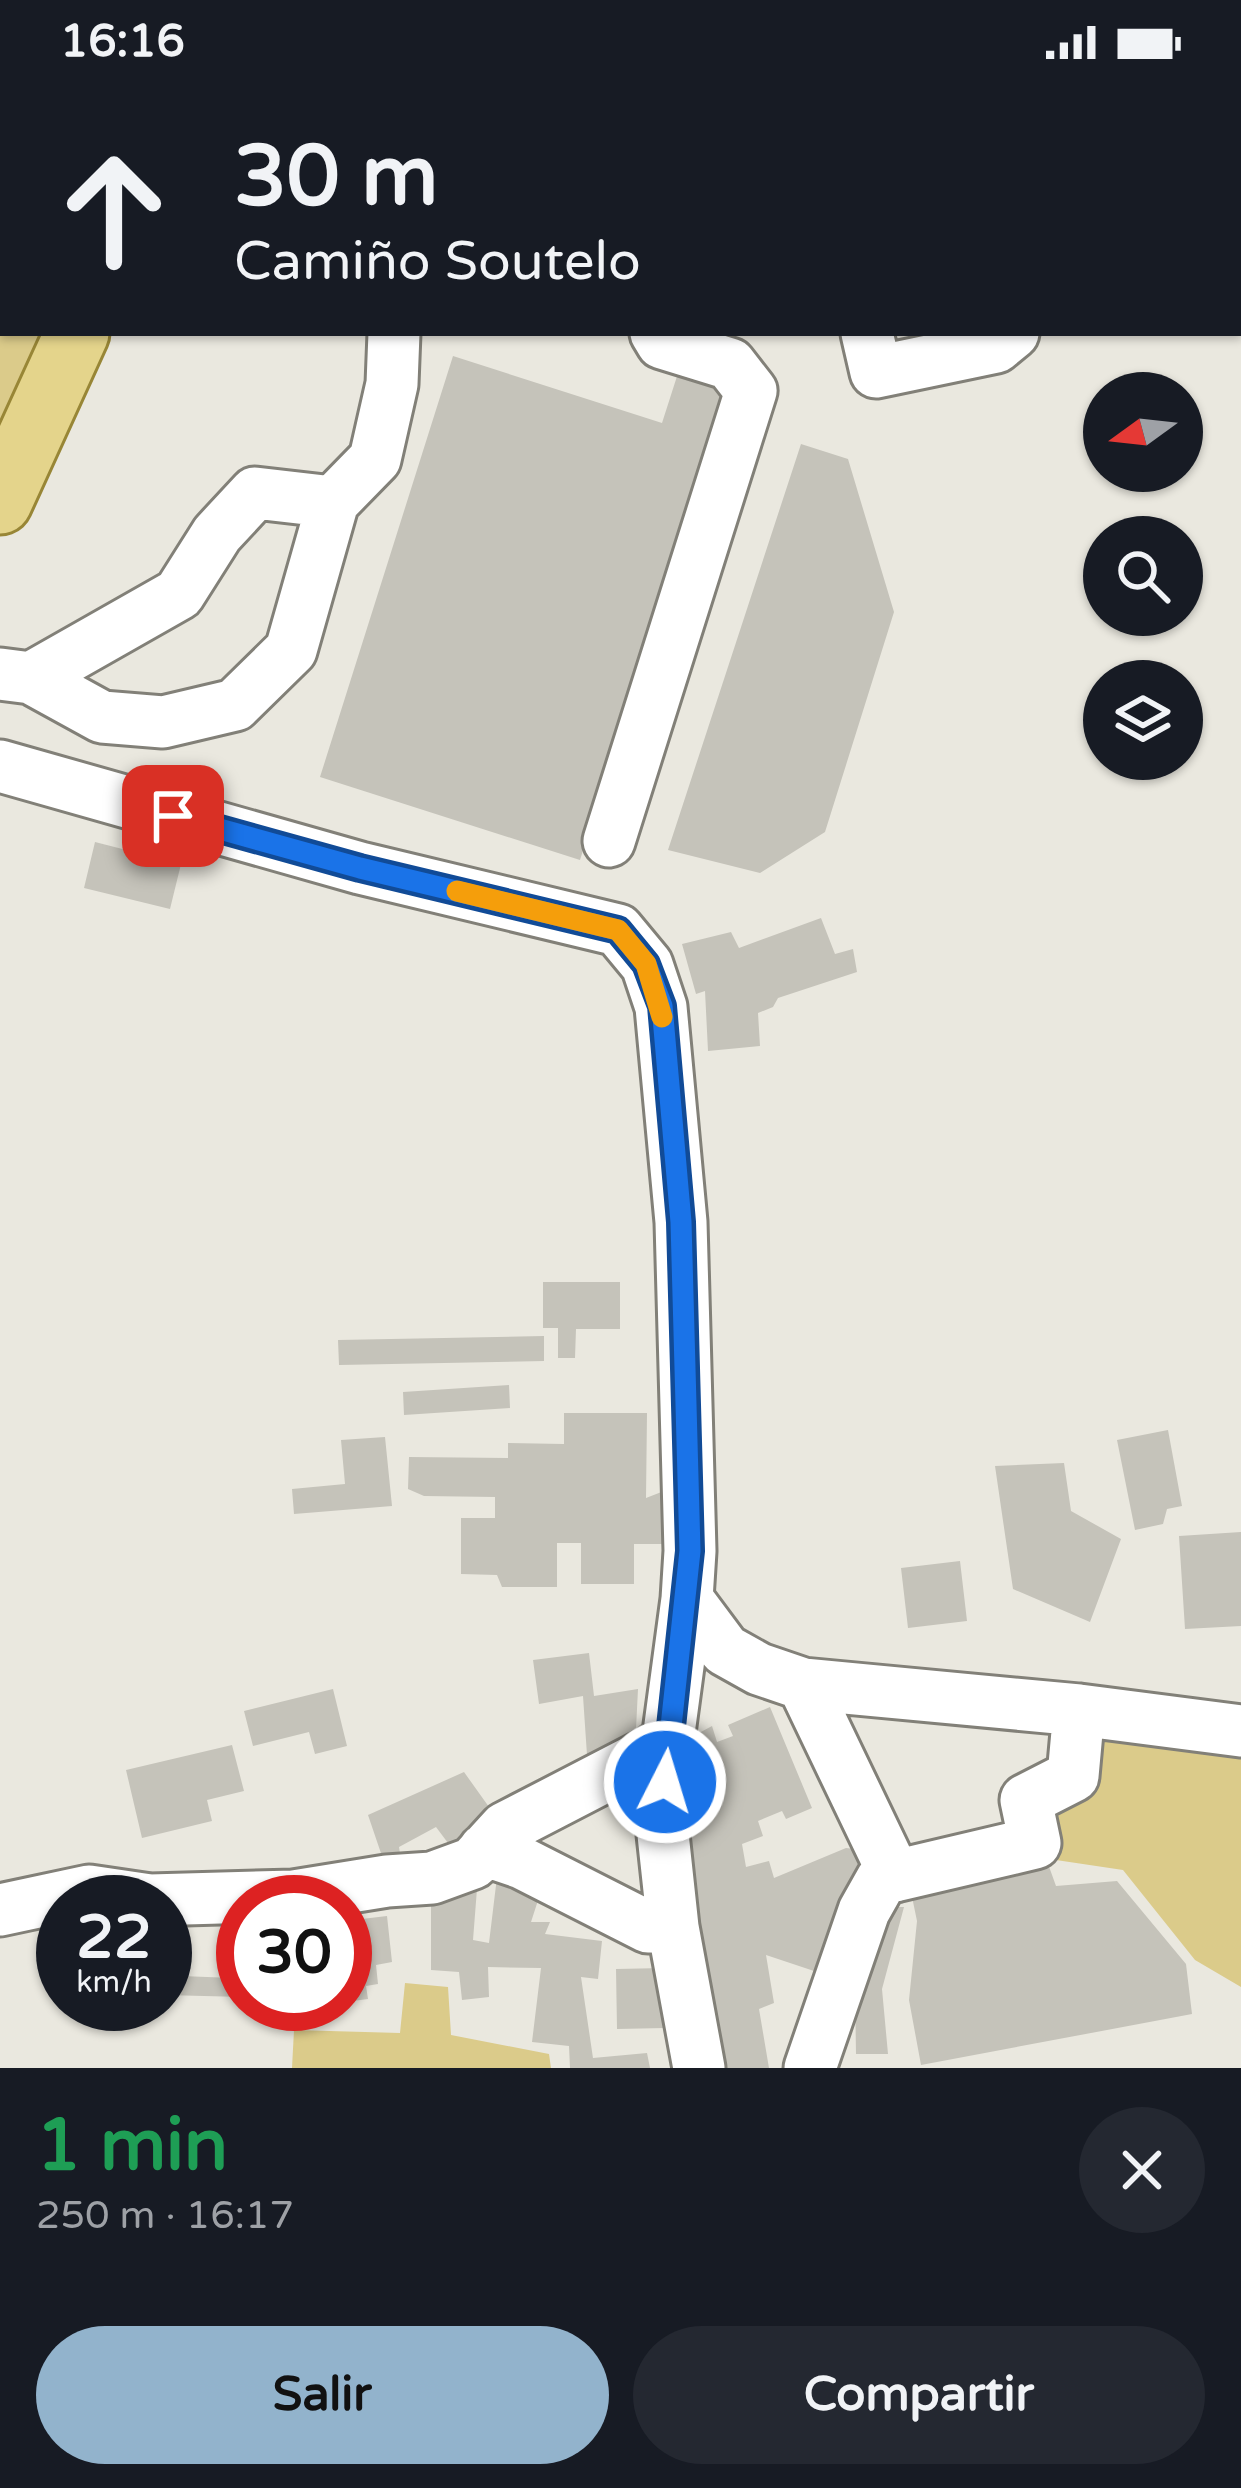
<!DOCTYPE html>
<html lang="es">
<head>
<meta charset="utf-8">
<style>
	:root { --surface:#171b24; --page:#242831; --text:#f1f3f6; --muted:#9ea1a6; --accent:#92b3cc }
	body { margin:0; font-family:"Varela Round",sans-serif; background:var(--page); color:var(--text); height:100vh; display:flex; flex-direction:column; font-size:45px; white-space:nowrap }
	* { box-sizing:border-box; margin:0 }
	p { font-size:39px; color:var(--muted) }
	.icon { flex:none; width:66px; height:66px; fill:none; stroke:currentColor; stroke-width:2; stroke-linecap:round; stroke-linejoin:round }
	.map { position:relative; height:1984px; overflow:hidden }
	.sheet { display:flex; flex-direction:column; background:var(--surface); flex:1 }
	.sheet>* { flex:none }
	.top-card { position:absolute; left:0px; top:0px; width:1242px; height:252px; box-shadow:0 3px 9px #0004; background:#171b24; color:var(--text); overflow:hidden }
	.needle { width:78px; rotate:255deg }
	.controls { position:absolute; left:1083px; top:288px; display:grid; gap:24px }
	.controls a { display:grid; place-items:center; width:120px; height:120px; border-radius:50%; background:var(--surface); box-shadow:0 3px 9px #0004; font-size:60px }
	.speed { position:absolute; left:36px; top:1791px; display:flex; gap:24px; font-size:60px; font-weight:700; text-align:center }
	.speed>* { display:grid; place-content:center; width:156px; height:156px; border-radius:50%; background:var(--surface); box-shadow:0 3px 9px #0004; line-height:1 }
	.speed small { font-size:30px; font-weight:400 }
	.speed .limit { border:18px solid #d22; background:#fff; color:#111 }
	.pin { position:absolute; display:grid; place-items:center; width:102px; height:102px; color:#fff; margin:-51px; border-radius:24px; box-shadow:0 6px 18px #0006 }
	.me { position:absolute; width:132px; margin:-66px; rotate:5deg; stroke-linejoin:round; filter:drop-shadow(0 0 9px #0008) }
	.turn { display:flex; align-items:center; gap:42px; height:252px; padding:0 36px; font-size:54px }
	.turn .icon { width:156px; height:156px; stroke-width:2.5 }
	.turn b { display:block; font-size:84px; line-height:102px }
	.round { display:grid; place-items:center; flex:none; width:126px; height:126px; border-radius:63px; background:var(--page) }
	.overview { display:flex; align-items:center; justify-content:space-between; height:204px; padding:0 36px }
	h1 { font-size:72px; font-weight:700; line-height:90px; color:#1e9e55 }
	.primary-button { display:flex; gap:24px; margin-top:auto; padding:24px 36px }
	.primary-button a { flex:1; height:138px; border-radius:72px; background:var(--accent); color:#111; font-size:48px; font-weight:700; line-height:138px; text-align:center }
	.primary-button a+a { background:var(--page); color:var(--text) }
	.status { display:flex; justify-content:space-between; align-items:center; height:84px; padding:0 60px; background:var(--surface); direction:ltr }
	.status svg { height:33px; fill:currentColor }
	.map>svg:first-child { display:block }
	.green { fill:#dbcb8a }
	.building { fill:#c5c3ba }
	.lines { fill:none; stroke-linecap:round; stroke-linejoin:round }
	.minor-casing { stroke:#828078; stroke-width:57 }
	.major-casing { stroke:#988636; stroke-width:69 }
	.minor { stroke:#fff; stroke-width:51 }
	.major { stroke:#e4d48b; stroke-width:63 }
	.route-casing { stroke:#114b97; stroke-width:30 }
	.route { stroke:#1a73e8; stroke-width:21 }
	.slow { stroke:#f59e0b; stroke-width:21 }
</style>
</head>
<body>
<div class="status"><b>16:16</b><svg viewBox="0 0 49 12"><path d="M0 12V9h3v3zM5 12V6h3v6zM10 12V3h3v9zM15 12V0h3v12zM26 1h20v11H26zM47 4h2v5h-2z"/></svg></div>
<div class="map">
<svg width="1241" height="1984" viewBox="0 0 1241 1984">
	<rect width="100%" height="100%" fill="#eae8df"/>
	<!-- green -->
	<path class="green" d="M0,0H194L192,3H3V249H77L0,418Z
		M1088,1647L1241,1661V1903L1195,1876L1123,1786L1056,1776L1038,1723Z
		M405,1899L448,1903L451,1951L549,1970L551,1984H292L294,1946L400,1949Z"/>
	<!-- building -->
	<path class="building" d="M453,272L662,339L679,286L729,302L580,776L320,693Z
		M801,360L848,375L894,528L825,748L760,789L668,766Z
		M95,758L181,780L170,825L84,804Z
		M821,834L835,870L853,865L857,888L778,914L773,923L758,929L760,962L708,967L705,907L696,910L682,860L731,848L739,864Z
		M543,1198H620V1245H576L575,1274H558V1244H543Z
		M544,1252V1277L339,1281L338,1256Z
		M509,1301L510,1324L404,1331L403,1308Z
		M564,1329H647L646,1414L664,1407V1460H634V1500H581V1459H557V1503H502L497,1491L461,1490V1434H495V1413L424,1412L408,1405L409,1373L508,1374V1359L564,1360Z
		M1168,1346L1182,1422L1167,1425L1163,1440L1135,1446L1117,1356Z
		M385,1353L392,1422L294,1430L292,1405L345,1400L341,1356Z
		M1064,1379L1071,1427L1121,1455L1090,1538L1013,1505L995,1382Z
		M1241,1448V1542L1185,1545L1179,1452Z
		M960,1477L967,1537L908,1544L901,1484Z
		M589,1569L594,1612L638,1605L635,1665L587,1671L583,1612L539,1620L533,1576Z
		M333,1605L347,1662L315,1670L309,1648L253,1662L244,1627Z
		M770,1623L812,1724L786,1735L782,1727L758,1737L763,1752L742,1760L746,1783L769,1777L774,1794L846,1764L855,1765L871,1791L832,1893L766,1871L774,1919L759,1925L769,1984H717L678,1731L711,1723L698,1675L683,1682L675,1662L712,1642L717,1658L733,1652L728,1641Z
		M232,1661L244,1707L207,1716L212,1737L142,1754L126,1686Z
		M464,1688L494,1730L454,1767L436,1743L399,1763L402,1783L386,1784L368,1731Z
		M1047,1777L1056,1802L1117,1797L1186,1880L1192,1930L921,1981L909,1916L917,1837L911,1808Z
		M478,1792L473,1856L489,1859L497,1793L542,1804L531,1838H550L545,1850L602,1857L598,1895L581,1893L593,1974L647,1969L650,1984H570L569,1962L532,1958L541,1884L488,1883L489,1913L462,1916L459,1888L431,1886V1806Z
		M876,1823H904L882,1905L888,1970H856L855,1906Z
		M387,1832L392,1878L376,1881L378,1900L366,1902L368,1915L345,1918V1837Z
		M234,1850L243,1851V1913L165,1911V1851L182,1852L181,1892L233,1894Z
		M664,1884L665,1944L617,1945L616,1885Z"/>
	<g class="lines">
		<!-- minor casing -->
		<g class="minor-casing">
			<path id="minor" d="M656,0L659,3
				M813,0V3
				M389,3L392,0
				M0,38L3,12
				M867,249L876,288L996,263L1013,249
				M0,590L31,594L179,510L217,450L255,409L333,418L375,375L392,300L394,249
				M31,594L102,633L163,638L235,621L291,566L333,418
				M0,682L360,784L618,846L647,881L661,923L681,1138L690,1467L687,1515
				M609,757L751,307L730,280L662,259L656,249
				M803,1600L895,1792
				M484,1766L522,1779L648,1843H673
				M0,1826L89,1807L150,1816L294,1812L387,1797L432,1794L473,1779L505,1744L650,1669L668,1656
				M699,1984L673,1843L662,1741L668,1656L687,1515L725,1566L759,1585L803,1600L1079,1626L1241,1647
				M810,1984L864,1827L882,1795L1035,1759L1026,1716L1073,1692L1079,1626"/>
		</g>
		<!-- major casing -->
		<g class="major-casing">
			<path id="major" d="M192,3L194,0
				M0,418L77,249"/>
		</g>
		<!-- minor -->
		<use href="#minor" class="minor"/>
		<!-- major -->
		<use href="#major" class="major"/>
	</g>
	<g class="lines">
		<!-- route casing -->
		<g class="route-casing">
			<path id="route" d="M173,732L360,784L618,846L646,880L662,922L681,1138L690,1467L665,1698"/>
		</g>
		<!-- route -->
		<use href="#route" class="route"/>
		<!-- slow -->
		<path class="slow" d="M457,807L618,846L646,880L662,933"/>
	</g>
</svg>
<div class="controls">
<a><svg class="needle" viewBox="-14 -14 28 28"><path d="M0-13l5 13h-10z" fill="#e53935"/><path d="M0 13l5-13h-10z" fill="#9ea1a6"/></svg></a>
<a><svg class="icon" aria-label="search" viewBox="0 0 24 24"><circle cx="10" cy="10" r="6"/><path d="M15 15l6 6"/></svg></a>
<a><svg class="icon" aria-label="layers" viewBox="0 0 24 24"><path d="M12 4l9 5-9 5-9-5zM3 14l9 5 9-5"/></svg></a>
</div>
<div class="speed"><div>22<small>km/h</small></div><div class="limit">30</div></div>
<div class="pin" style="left:173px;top:732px;background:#d93025"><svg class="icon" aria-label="arrive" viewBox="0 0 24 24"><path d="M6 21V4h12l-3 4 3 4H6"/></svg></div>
<svg class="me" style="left:665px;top:1698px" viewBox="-20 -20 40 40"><circle r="17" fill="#1a73e8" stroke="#fff" stroke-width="3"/><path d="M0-11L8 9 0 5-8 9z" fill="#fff"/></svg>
<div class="top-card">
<div class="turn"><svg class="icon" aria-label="ahead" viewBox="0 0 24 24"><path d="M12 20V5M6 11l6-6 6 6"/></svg><div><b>30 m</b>Camiño Soutelo</div></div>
</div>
</div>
<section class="sheet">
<div class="overview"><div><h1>1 min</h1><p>250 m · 16:17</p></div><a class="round"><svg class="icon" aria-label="close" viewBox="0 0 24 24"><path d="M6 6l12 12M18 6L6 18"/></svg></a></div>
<div class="primary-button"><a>Salir</a><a>Compartir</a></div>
</section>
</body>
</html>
